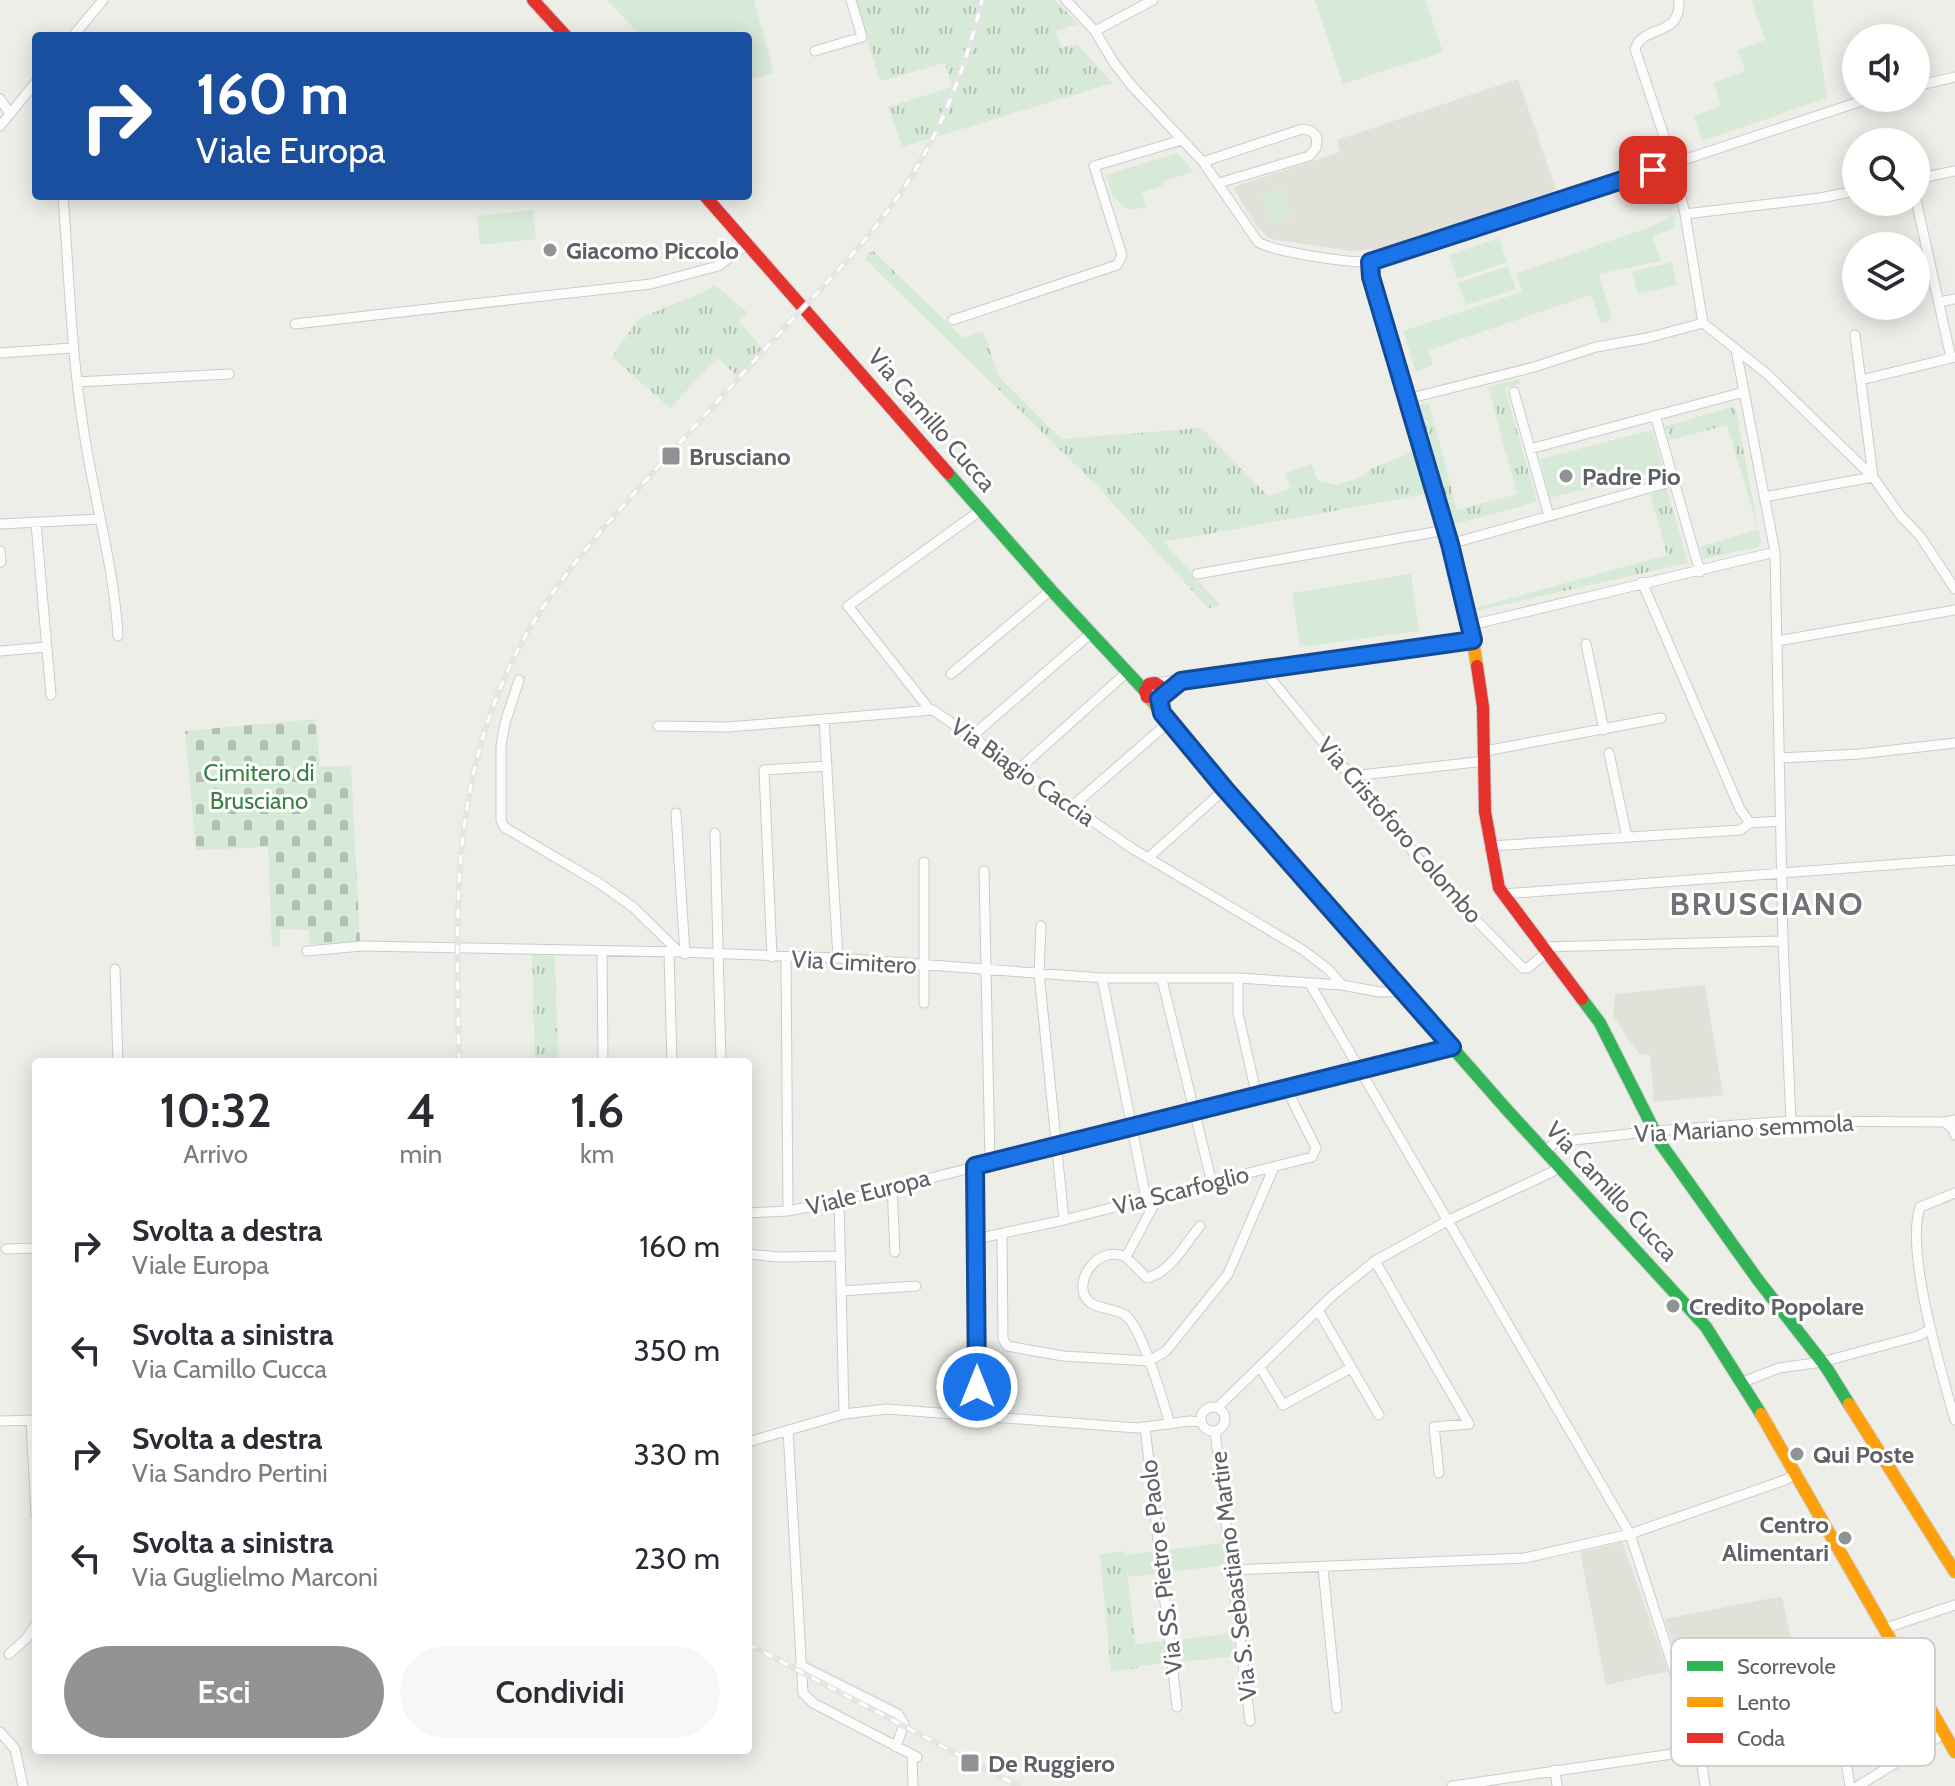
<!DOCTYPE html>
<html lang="it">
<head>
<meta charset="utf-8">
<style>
	:root { --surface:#fff; --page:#f7f7f7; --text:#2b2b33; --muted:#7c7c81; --accent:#909294 }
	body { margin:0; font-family:Cabin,sans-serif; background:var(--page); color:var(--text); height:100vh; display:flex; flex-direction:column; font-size:30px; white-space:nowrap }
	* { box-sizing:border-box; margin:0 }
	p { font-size:26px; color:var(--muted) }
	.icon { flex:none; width:44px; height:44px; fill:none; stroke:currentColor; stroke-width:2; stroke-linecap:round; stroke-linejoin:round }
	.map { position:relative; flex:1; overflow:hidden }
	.panel { position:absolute; left:32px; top:1058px; width:720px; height:696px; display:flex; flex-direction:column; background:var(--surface); border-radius:8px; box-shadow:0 4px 20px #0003 }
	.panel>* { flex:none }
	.guide { position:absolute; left:32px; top:32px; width:720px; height:168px; border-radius:8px; box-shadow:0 4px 20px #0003; background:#1a4fa0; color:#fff; overflow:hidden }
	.buttons { position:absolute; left:1842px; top:24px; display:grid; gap:16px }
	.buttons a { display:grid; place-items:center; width:88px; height:88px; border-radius:50%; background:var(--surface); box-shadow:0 4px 20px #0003; font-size:40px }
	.pin { position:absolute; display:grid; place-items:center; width:68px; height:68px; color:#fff; margin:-34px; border-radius:16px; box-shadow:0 4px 12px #0006 }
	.me { position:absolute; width:88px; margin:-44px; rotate:0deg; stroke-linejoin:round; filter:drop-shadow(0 0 6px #0008) }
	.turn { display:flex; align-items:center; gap:28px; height:168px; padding:0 32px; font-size:36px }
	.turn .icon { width:104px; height:104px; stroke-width:2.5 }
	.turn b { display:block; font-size:56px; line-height:68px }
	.eta { display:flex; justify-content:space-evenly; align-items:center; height:136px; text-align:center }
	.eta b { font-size:48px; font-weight:600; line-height:56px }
	.cta { display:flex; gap:16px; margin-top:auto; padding:16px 32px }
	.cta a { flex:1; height:92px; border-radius:48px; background:var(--accent); color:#fff; font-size:32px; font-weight:600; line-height:92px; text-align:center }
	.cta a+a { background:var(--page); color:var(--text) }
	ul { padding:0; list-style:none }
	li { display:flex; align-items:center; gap:24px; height:104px; padding:0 32px }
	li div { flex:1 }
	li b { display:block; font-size:30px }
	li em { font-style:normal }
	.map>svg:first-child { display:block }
	.education { fill:#e1e0d9 }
	.grass { fill:url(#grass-tufts) }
	.cemetery { fill:url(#cemetery-stones) }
	.green { fill:#d7e9d7 }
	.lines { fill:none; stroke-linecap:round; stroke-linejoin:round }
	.street-casing { stroke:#cbcbcb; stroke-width:11 }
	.fast-casing { stroke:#cbcccc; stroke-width:14 }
	.slow-casing { stroke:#cbcccc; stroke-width:14 }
	.jam-casing { stroke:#cbcccc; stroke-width:14 }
	.street { stroke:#fcfcfc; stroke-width:9 }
	.fast { stroke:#30b455; stroke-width:12 }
	.slow { stroke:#ff9f0a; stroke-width:12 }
	.jam { stroke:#e5322d; stroke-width:12 }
	.rail-casing { stroke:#e4e5e4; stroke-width:6 }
	.rail { stroke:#fff; stroke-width:3; stroke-dasharray:9; stroke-linecap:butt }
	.route-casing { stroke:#114b97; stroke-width:20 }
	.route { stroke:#1a73e8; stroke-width:14 }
	.poi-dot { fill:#909294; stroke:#fff; stroke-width:3 }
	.labels { text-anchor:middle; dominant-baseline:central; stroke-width:6; stroke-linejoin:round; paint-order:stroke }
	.poi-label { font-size:24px; font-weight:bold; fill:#5e6166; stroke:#fff; text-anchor:start }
	.street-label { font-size:24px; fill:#5e6166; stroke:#fff }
	.park-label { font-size:24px; fill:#3a8244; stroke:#fff }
	.district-label { font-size:32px; font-weight:bold; letter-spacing:2px; fill:#6f7378; stroke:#fff }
	.key { fill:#fff; stroke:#cfd0d1; stroke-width:2 }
	.key-label { font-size:22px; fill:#5e6166 }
</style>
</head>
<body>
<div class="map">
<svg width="1955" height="1786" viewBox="0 0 1955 1786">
	<defs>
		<pattern id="grass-tufts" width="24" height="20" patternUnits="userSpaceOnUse" patternTransform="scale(2)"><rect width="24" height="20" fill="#d7e9d7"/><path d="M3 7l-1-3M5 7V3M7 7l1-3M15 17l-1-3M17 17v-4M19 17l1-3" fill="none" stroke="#b2c0b2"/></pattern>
		<pattern id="cemetery-stones" width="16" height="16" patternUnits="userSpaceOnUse" patternTransform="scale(2)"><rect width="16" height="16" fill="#d7e9d7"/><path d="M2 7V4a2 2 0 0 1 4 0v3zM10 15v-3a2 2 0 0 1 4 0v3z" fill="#b2c0b2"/></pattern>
	</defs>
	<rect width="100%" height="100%" fill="#eeeee9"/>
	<!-- education -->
	<path class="education" d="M1518,79L1556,190L1386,248L1351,251L1271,239L1257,227L1233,187L1340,152L1337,140Z
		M1705,985L1723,1095L1654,1102L1650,1055L1639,1054L1613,1016L1615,994Z
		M1622,1542L1668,1671L1606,1685L1580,1552Z
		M1782,1596L1802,1691L1695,1713L1665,1619Z"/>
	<!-- grass -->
	<path class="grass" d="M855,0H1055L1078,24L1056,31L1061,48L1077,44L1113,83L902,147L888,107L952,87L945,63L880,81Z
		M872,250L963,338L983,331L999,377L1061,439L1202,428L1268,496L1317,480L1336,485L1359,478L1373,468L1413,452L1426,494L1164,542L1221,606L1208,608L1099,488L865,259Z
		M715,285L748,313L739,322L763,349L738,377L718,358L670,408L612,357L638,319L701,293Z
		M1519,379L1520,384L1505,388L1537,502L1448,526L1415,406L1429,403L1457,510L1517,494L1488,387Z
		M1732,407L1736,410L1761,543L1758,547L1703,559L1700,547L1758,529L1727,425L1670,440L1666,426Z
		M1667,489L1688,563L1475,611L1472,609L1667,555L1650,494Z
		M532,955L555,956L558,1062H535Z
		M1125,1551L1138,1668L1111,1672L1100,1554Z"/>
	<!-- cemetery -->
	<path class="cemetery" d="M316,719L320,766H351L360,943L310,944L309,930L280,929V946L272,947L268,847L196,850L185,731Z"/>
	<!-- green -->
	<path class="green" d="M607,0H754L774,73L748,80V36H641Z
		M1315,0H1425L1443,52L1343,84Z
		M1751,0H1812L1827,98L1702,141L1694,116L1721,106L1714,83L1745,71L1738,50L1765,40Z
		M1177,153L1194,172L1163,181L1164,186L1142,192L1146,208L1127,209L1112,195L1106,175Z
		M1282,187L1292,217L1270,225L1260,194Z
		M533,210L536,239L480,245L477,216Z
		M1674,215L1675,228L1652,236L1661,261L1599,274L1612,320L1601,324L1591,295L1428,350L1433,365L1416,372L1403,331L1522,292L1517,273L1648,228Z
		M1499,238L1507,262L1457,279L1449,255Z
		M1672,262L1677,285L1638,294L1632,272Z
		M1508,266L1516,289L1466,305L1458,283Z
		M1652,430L1663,469L1550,498L1540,459Z
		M1312,464L1317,480L1290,488L1285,473Z
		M1411,574L1419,631L1300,647L1292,593Z
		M1222,1543L1225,1565L1170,1572L1168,1550Z
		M1154,1551L1156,1574L1128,1577L1126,1555Z
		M1232,1633L1235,1656L1181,1662L1178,1640Z
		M1164,1641L1167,1663L1138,1666L1135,1644Z"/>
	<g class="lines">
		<!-- street casing -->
		<g class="street-casing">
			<path id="street" d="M1066,0L1095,31L1114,63L1132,86L1203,162L1258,242C1274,252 1350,263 1370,262C1376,261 1383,259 1389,257L1871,98
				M1679,0C1681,39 1644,23 1635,49L1673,163L1685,214L1703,323L1767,374L1873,477L1900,515L1920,536L1955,589
				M1095,31L1153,0
				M73,36L103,0
				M815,51L862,37L851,0
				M1916,86L1955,77
				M0,99L10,114
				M0,126L36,82
				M1203,162L1302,129L1311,131L1317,137L1316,148L1309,156L1219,183
				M1916,179L1955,171
				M63,196C69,273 71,350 83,426C93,496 114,565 118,636
				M1916,200L1951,358
				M1685,214L1820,198L1856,191
				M1939,302L1955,299
				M953,320L1117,265L1122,255L1094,166L1182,140
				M295,324L651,284L718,266L748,244
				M1855,335L1873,477
				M1736,350L1775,552L1783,941L1791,1121
				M0,353L72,348
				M1861,380L1955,357
				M77,382L229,374
				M1514,392L1549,516
				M1407,399L1534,367L1596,347L1647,338L1703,323
				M1655,415L1700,572
				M1530,449L1744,392
				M1764,497L1873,477
				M36,523L51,695
				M0,524L100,519
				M1450,544L1674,481
				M0,551L1,562
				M1197,574L1446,530
				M1642,582L1740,809L1750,823
				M1471,625C1572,600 1674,577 1775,552
				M1777,641L1955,610
				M1586,644L1604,730
				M0,651L47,647
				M1262,668L1433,876L1523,968H1528L1546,953
				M951,674L1051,590
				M519,680L505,723L501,746V820L504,827L599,883L633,907L679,952
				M1155,683L1473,640
				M930,710L848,606L981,510
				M824,719L838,958
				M658,726L728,727L933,710L1133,849L1303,950L1329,970L1342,985
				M971,737L1090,634
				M1485,751L1661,718
				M1609,753L1627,837
				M1780,758L1859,754L1955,743
				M1018,770L1126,673
				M1352,776L1485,761
				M1076,803L1169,722
				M676,813L685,954
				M715,833L721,1062
				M1490,846L1740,830L1750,823L1780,821
				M1148,858L1225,789
				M924,862V1003
				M984,871L990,1162
				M1503,894L1955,860
				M1041,926L1039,973L1064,1220
				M1542,947L1783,941
				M307,951L362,946L679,952L838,958L1102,978H1238L1342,985L1380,992H1393L1399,987
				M602,951L603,1062
				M669,953L672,1062
				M772,957L764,770L827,766
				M786,958L788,1211
				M115,969L118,1062
				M1102,978L1146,1198
				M1238,978V1013L1257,1097
				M1162,980L1212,1183
				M1310,984L1630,1534L1700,1750L1705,1786
				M1945,1122L1953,1129L1955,1135
				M1546,1150L1556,1142L1655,1131L1791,1121L1945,1122L1955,1120
				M975,1166L977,1416
				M892,1186L895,1252
				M1955,1193L1920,1207C1905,1252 1941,1371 1955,1420
				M1159,1195L1126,1257C1098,1244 1074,1280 1086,1298C1093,1310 1114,1307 1125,1315C1142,1327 1163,1401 1170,1424
				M839,1201L844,1414
				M748,1213L788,1211L839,1201L1452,1047
				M1002,1234L1003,1339L1007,1346L1063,1356L1149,1361L1166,1351L1228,1274L1274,1167
				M976,1239L1064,1220L1312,1157L1316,1148L1287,1090
				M6,1249L36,1248
				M748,1254L779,1257L840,1256
				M1126,1257L1147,1278C1170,1273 1186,1243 1200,1226
				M1375,1261L1469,1424L1434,1427L1439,1473
				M841,1291L916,1286
				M1318,1310L1379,1415
				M1260,1367L1283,1405L1351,1368
				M1743,1382L1779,1368L1822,1362L1918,1336L1931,1329
				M1201 1419a12 12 0 1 1 24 0a12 12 0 1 1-24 0Z
				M1218,1407L1333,1295L1375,1261L1449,1220L1552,1172L1560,1166
				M31,1420L36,1515
				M0,1421L36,1420
				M1145,1427L1177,1707
				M788,1430L803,1693L813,1703L917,1757
				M1215,1431L1250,1721
				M748,1442L844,1414L887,1409L1137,1428L1190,1421L1201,1422
				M1323,1568L1337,1708
				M1232,1570L1525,1558L1630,1534L1785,1480L1796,1473
				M1886,1628L1955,1605
				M9,1654L26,1639L36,1624
				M800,1665L898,1714L904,1724L896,1747
				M1835,1696L1850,1786
				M0,1732L15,1749L23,1786
				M912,1755L913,1786
				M1555,1770L1557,1786
				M1452,1786L1700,1750
				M1858,1786L1945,1733"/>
		</g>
		<!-- fast casing -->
		<g class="fast-casing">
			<path id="fast" d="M948,473L1051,590L1145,691
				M1371,955L1508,1111L1706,1327L1761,1414
				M1582,999L1600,1023L1661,1144L1758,1280L1826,1367L1849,1404"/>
		</g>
		<!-- slow casing -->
		<g class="slow-casing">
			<path id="slow" d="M1370,262C1373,304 1390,347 1403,387C1430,479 1463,571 1477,666
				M1151,700L1225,789L1371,955
				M1849,1404L1955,1572
				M1761,1414L1955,1752"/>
		</g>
		<!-- jam casing -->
		<g class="jam-casing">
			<path id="jam" d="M533,0L566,36
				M705,196L948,473
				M1477,666L1483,707L1485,812L1499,888L1582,999
				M1147,697L1145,691L1149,684L1155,683L1160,686L1162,713"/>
		</g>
		<!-- street -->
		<use href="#street" class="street"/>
		<!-- fast -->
		<use href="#fast" class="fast"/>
		<!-- slow -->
		<use href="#slow" class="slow"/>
		<!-- jam -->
		<use href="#jam" class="jam"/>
		<!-- rail casing -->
		<g class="rail-casing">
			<path id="rail" d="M459,1062C457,927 449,806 504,679C537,602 591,541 647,479C694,427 741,375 788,324C832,277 877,231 911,177C945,122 967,62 982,0
				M748,1644L1018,1786"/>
		</g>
		<!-- rail -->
		<use href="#rail" class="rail"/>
	</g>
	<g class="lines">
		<!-- route casing -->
		<g class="route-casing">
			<path id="route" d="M977,1387L975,1166L1452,1047L1225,789L1162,713L1159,699L1181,681L1473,640L1450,544L1371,277L1370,262L1653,170"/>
		</g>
		<!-- route -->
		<use href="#route" class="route"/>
	</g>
	<!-- markers -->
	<g class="poi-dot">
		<circle cx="550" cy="250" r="8"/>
		<rect x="661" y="446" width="20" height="20" rx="4"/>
		<circle cx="1566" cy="476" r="8"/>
		<circle cx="1673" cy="1306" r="8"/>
		<circle cx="1797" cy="1454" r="8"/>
		<circle cx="1845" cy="1538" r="8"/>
		<rect x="960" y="1753" width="20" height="20" rx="4"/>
	</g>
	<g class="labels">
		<!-- poi labels -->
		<g class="poi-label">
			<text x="566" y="250">Giacomo Piccolo</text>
			<text x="689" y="456">Brusciano</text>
			<text x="1582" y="476">Padre Pio</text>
			<text x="1689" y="1306">Credito Popolare</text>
			<text x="1813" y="1454">Qui Poste</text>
			<text x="1829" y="1524" text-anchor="end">Centro<tspan x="1829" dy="28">Alimentari</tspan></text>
			<text x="988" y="1763">De Ruggiero</text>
		</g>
		<!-- street labels -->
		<g class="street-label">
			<text transform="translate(932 420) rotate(49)">Via Camillo Cucca</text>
			<text transform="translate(1023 772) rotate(35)">Via Biagio Caccia</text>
			<text transform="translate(1400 830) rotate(49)">Via Cristoforo Colombo</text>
			<text transform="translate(854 962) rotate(3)">Via Cimitero</text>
			<text transform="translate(1744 1128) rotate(-3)">Via Mariano semmola</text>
			<text transform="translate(1181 1190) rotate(-14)">Via Scarfoglio</text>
			<text transform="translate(1612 1191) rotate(47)">Via Camillo Cucca</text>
			<text transform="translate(868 1192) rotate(-14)">Viale Europa</text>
			<text transform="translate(1161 1567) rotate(-97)">Via SS. Pietro e Paolo</text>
			<text transform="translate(1233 1576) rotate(-97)">Via S. Sebastiano Martire</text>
		</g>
		<!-- park labels -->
		<g class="park-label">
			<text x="259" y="772">Cimitero di<tspan x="259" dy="28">Brusciano</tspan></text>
		</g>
		<!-- district labels -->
		<g class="district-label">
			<text x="1767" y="903">BRUSCIANO</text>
		</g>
	</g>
	<!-- legend -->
	<rect x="1671" y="1638" width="264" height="128" rx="12" class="key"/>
	<rect x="1687" y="1661" width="36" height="10" fill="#30b455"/>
	<rect x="1687" y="1697" width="36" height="10" fill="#ff9f0a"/>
	<rect x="1687" y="1733" width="36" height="10" fill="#e5322d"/>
	<g class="key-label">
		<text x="1737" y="1674">Scorrevole</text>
		<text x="1737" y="1710">Lento</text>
		<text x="1737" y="1746">Coda</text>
	</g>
</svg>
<div class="buttons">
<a><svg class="icon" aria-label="sound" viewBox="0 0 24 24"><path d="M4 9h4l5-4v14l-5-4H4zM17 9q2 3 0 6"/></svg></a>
<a><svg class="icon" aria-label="search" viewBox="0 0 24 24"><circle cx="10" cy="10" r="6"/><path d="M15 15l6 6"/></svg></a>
<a><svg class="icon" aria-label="layers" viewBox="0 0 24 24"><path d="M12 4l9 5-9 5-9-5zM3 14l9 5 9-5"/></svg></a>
</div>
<div class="pin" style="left:1653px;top:170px;background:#d93025"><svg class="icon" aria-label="arrive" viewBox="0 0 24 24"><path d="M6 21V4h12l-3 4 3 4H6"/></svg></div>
<svg class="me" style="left:977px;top:1387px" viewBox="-20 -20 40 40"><circle r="17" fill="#1a73e8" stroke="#fff" stroke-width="3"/><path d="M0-11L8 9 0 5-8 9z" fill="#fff"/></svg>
<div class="guide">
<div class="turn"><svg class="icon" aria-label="right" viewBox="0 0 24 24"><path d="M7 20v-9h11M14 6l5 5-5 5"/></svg><div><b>160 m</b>Viale Europa</div></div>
</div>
<section class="panel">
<div class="eta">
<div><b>10:32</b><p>Arrivo</p></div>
<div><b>4</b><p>min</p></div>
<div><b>1.6</b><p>km</p></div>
</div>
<ul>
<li><svg class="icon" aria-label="right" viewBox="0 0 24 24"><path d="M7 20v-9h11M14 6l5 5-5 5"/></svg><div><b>Svolta a destra</b><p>Viale Europa</p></div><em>160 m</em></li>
<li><svg class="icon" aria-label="left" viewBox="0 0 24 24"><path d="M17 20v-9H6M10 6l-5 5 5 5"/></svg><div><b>Svolta a sinistra</b><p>Via Camillo Cucca</p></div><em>350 m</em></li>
<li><svg class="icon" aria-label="right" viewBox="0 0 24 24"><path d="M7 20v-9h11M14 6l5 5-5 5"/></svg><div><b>Svolta a destra</b><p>Via Sandro Pertini</p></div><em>330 m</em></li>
<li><svg class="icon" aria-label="left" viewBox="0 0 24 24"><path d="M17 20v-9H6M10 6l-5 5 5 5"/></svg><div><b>Svolta a sinistra</b><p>Via Guglielmo Marconi</p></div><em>230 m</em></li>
</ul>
<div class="cta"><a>Esci</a><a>Condividi</a></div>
</section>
</div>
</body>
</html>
